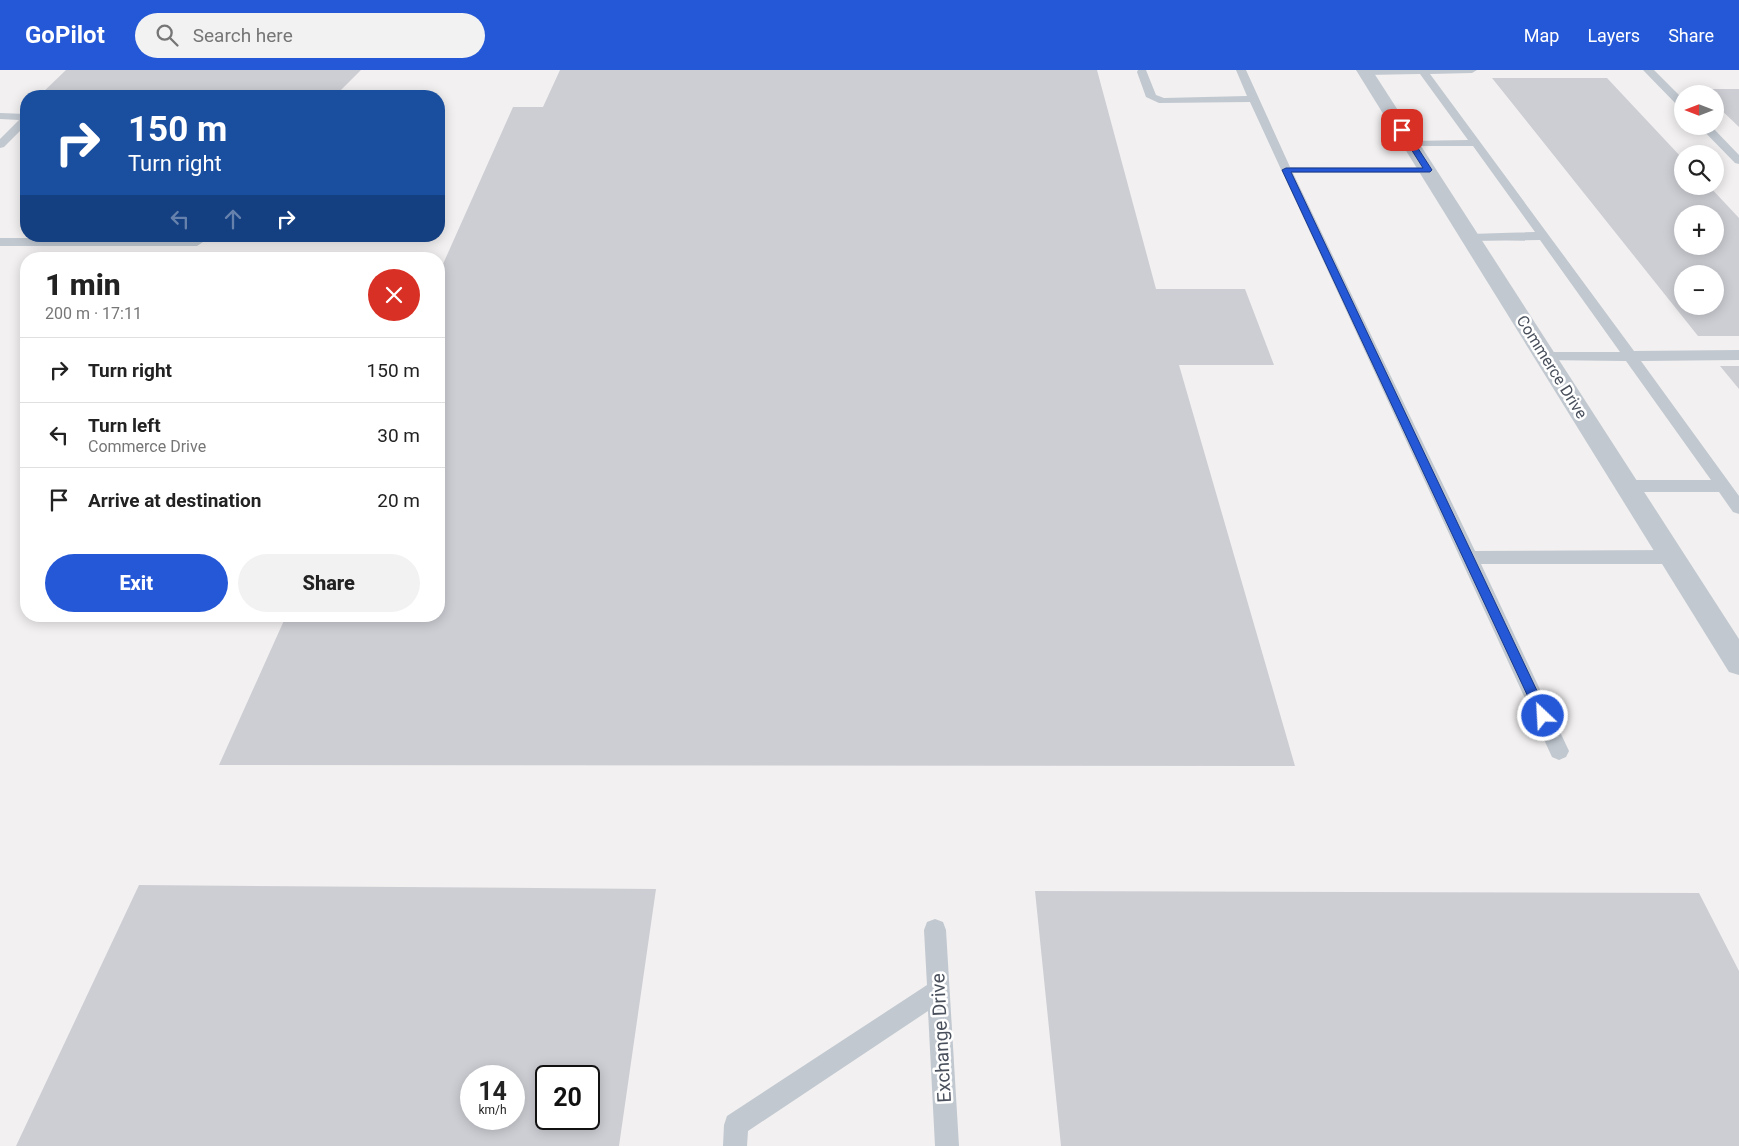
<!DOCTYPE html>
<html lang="en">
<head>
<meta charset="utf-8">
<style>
	:root { --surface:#fff; --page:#f2f2f2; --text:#222; --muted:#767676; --line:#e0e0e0; --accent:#2558d6 }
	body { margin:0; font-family:Roboto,sans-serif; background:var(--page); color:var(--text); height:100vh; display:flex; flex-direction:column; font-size:19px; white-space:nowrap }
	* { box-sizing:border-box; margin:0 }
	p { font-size:16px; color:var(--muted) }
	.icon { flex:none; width:28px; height:28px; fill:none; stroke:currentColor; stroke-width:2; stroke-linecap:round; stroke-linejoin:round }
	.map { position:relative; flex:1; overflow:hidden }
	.drawer { position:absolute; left:20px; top:182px; width:425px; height:370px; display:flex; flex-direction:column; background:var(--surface); border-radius:20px; box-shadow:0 2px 12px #0003 }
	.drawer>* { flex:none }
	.banner { position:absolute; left:20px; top:20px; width:425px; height:152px; border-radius:20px; box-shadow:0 2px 12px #0003; background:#1a4fa0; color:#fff; overflow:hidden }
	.needle { width:32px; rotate:270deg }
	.fabs { position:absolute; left:1674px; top:15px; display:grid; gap:10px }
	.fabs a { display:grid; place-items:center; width:50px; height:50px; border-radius:50%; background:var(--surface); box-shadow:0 2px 12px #0003; font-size:25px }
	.speed { position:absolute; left:460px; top:995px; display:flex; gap:10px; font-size:25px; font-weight:700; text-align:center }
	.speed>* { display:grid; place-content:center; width:65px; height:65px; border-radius:50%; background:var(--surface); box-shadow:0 2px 12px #0003; line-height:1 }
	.speed small { font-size:12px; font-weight:400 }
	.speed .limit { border:2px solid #111; border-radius:8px; background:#fff; color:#111 }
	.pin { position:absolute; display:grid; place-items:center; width:42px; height:42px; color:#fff; margin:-21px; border-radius:10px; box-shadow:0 2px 8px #0006 }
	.me { position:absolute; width:55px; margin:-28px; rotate:335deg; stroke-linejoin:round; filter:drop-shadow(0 0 4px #0008) }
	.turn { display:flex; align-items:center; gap:18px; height:105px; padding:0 25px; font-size:22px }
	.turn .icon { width:65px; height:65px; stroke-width:2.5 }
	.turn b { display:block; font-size:35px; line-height:42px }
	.lanes { display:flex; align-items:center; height:48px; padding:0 25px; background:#0003; justify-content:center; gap:25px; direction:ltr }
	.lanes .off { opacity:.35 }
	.round { display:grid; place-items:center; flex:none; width:52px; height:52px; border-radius:26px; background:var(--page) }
	.head { display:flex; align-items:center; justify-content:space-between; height:85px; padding:0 25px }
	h1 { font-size:30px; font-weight:800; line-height:38px }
	.button { display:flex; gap:10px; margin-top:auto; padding:10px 25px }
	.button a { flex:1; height:58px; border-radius:30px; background:var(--accent); color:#fff; font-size:20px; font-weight:800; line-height:58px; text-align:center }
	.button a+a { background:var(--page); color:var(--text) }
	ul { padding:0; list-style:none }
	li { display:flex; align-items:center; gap:15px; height:65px; padding:0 25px; border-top:1px solid var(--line) }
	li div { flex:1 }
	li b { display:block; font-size:19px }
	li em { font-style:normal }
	header { display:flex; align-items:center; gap:30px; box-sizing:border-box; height:70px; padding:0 25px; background:var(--accent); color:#fff }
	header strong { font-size:24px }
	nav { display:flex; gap:28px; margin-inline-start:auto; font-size:18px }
	.search { width:350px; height:45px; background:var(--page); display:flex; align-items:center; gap:12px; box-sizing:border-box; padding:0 18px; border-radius:28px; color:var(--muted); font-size:19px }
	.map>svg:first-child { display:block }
	.building { fill:#cdced4; fill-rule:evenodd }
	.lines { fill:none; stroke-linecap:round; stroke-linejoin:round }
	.lane { fill:#c1c8d0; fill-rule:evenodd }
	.street { fill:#c1c8d0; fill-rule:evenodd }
	.route { fill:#2558d6; stroke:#18398b }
	.labels { text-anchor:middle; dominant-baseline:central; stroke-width:5; stroke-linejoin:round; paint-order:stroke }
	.street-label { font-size:16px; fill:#49505c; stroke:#fff }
	.near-street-label { font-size:19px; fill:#49505c; stroke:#fff }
</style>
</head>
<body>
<header>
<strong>GoPilot</strong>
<div class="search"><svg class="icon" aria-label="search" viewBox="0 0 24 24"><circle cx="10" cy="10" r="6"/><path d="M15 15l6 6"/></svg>Search here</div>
<nav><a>Map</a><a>Layers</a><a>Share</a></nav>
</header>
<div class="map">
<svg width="1739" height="1076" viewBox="0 0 1739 1076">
	<rect width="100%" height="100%" fill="#f2f0f0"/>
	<!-- building -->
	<path class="building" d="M66,0H361L335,26L40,25Z
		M560,0H1097L1156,219H1245L1274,295H1179L1295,696L219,695L286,546H439V203L513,37H543Z
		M1492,8H1607L1682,88V116H1709L1739,148V266H1698ZM1682,144H1715V176H1682ZM1682,204H1715V236H1682Z
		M1699,19H1739V57L1715,34V24H1705Z
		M1720,296H1739V319Z
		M139,815L656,819L619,1076H16ZM471,1006H514V1049H471ZM546,1006H589V1049H546Z
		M1035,821L1699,823L1739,901V1076H1061Z"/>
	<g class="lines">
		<!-- lane -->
		<path class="lane" d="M1138,0H1146L1156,25L1164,28L1247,26L1236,0H1246L1290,97L1432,98L1434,100L1432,102L1428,103H1293L1475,481L1672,480L1678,482L1680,487L1678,492L1672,494H1481L1569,681L1566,687L1559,690L1552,687L1250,32L1159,33L1146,27L1137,2Z
			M1362,0H1477L1472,3L1430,4L1634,281L1739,280V290L1641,291L1739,426V444L1733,442L1719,422H1627L1621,420L1619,416L1621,412L1627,410H1711L1626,291L1540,290L1538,287L1540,284L1545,282H1620L1540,170L1466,171L1464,168L1466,165L1470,164L1535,162L1473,76H1407L1405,74L1411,71L1468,70L1420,4L1366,5L1362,4Z
			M1643,0H1654L1682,28V37L1678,36Z
			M0,43L26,44V55L4,77L0,78V69L19,50L0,49Z
			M1699,56H1711L1739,85V94L1735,93Z
			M0,168H197L203,172L197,176H0Z
			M935,849L943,852L946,860L959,1076H935L928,941L748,1061L747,1076H723L724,1055L727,1046L927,915L924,860L927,852Z"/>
		<!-- street -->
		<path class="street" d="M1356,0H1372L1739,569V605L1729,602Z"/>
	</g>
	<!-- route -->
	<path class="route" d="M1400,58H1405L1432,100L1430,102H1291L1549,646L1547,650L1543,651L1539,650L1537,646L1282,100L1286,98H1423L1399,60Z"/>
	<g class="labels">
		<!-- street labels -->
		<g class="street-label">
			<text transform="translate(1552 297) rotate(58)">Commerce Drive</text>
		</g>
		<!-- near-street labels -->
		<g class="near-street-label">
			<text transform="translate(941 968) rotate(-93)">Exchange Drive</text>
		</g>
	</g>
</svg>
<div class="fabs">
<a><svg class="needle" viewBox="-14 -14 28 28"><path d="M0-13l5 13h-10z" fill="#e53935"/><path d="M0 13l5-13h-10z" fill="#767676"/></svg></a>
<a><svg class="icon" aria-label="search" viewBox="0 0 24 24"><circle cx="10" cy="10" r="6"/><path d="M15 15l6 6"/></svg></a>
<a>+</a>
<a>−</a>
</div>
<div class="speed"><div>14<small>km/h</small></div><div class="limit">20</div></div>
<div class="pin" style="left:1402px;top:60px;background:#d93025"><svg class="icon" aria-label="arrive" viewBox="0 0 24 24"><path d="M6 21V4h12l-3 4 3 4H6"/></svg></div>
<svg class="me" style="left:1543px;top:646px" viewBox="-20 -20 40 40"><circle r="17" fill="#2558d6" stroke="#fff" stroke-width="3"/><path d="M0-11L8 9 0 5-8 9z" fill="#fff"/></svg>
<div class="banner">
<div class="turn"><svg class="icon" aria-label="right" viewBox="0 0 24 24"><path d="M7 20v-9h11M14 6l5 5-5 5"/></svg><div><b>150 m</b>Turn right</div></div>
<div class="lanes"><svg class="icon off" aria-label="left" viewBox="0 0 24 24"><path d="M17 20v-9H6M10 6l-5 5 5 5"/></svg><svg class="icon off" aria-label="ahead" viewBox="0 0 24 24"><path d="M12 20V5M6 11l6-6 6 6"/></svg><svg class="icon" aria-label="right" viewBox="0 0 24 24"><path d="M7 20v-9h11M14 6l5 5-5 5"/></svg></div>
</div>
<section class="drawer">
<div class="head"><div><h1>1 min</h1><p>200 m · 17:11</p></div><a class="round" style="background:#d93025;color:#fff"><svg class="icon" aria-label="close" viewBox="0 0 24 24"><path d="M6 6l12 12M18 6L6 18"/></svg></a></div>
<ul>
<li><svg class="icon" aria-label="right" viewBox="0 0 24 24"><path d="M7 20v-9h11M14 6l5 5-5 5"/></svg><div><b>Turn right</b></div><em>150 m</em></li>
<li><svg class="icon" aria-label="left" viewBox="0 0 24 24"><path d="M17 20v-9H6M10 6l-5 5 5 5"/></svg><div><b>Turn left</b><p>Commerce Drive</p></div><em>30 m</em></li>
<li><svg class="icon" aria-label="arrive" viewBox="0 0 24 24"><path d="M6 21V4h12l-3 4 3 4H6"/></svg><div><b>Arrive at destination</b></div><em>20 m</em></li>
</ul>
<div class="button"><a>Exit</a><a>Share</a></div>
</section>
</div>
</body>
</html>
